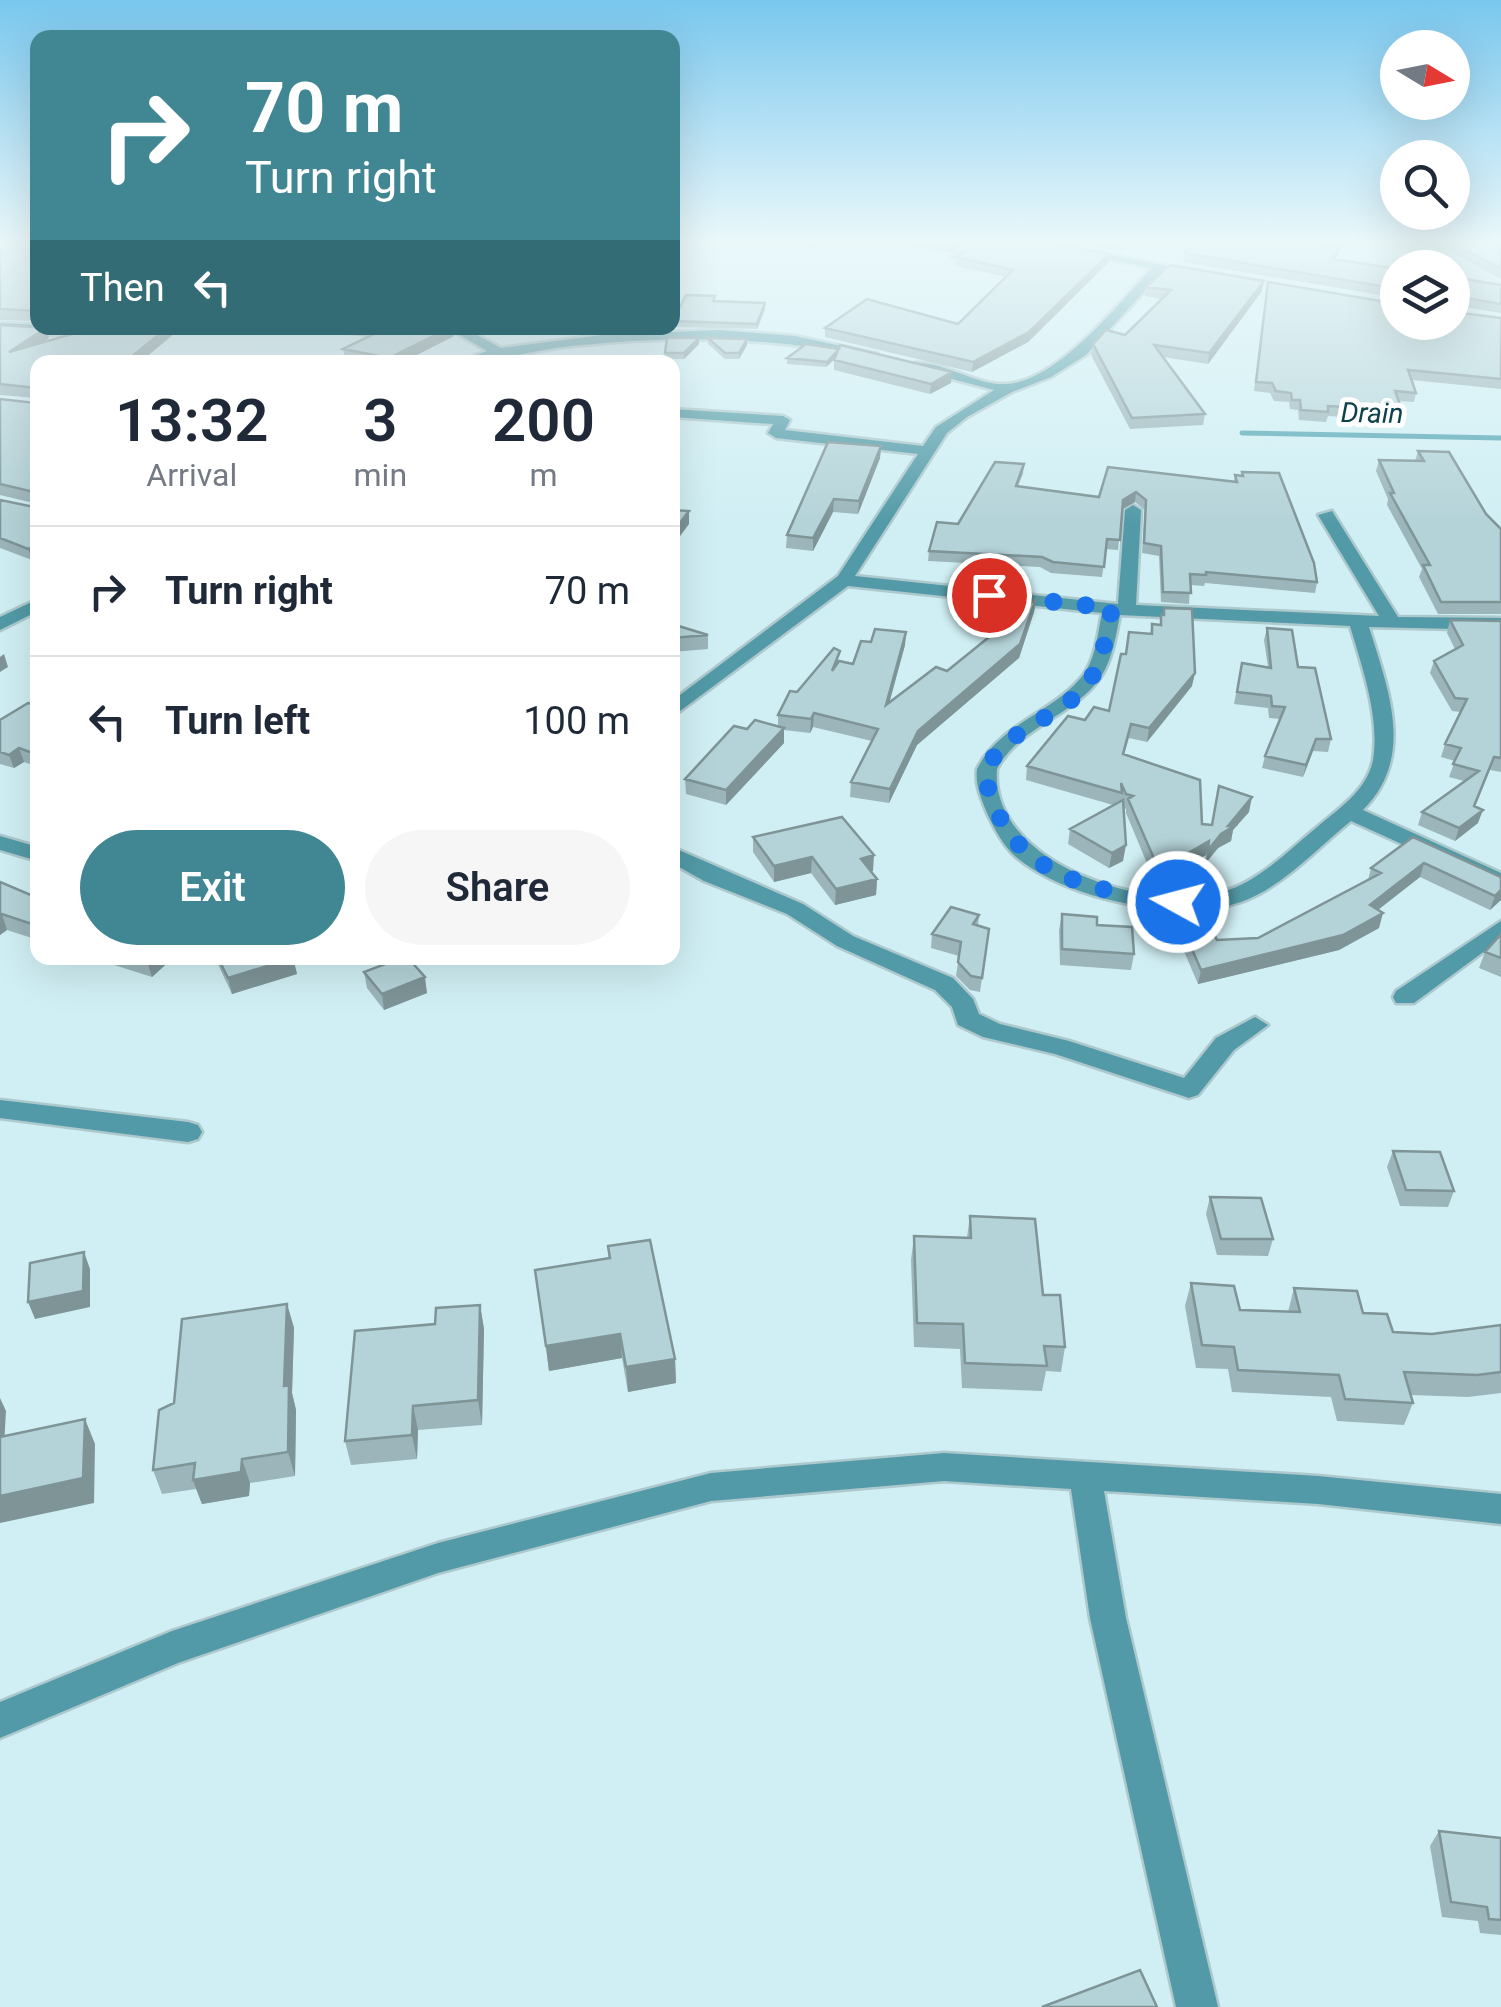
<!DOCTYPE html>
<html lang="en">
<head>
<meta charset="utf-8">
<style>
	:root { --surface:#fff; --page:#f6f6f7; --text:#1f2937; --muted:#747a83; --line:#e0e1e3; --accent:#418793 }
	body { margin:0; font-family:Roboto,sans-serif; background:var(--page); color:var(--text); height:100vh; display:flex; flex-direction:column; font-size:38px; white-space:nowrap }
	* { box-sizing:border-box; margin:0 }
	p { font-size:32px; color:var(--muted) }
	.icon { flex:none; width:55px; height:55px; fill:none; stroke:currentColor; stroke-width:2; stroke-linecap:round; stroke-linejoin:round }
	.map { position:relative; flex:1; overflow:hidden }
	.side { position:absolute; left:30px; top:355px; width:650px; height:610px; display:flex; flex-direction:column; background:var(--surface); border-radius:20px; box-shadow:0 10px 40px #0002 }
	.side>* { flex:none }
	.hud { position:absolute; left:30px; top:30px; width:650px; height:305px; border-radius:20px; box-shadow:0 10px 40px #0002; background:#418793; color:#fff; overflow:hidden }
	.needle { width:65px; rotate:100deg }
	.controls { position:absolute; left:1380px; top:30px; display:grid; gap:20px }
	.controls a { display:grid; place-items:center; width:90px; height:90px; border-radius:50%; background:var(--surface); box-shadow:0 10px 40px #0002; font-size:50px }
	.pin { position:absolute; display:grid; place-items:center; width:85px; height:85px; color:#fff; margin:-42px; border:5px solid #fff; border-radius:50%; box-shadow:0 2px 10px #0007 }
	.me { position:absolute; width:110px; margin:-55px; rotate:277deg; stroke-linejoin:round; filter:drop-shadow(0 0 8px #0008) }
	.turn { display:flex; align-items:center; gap:35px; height:210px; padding:0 50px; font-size:45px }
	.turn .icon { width:130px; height:130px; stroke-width:2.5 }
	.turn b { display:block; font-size:70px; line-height:85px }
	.then { display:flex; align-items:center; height:95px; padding:0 50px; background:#0003; gap:20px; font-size:38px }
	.eta { display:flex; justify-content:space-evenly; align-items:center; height:170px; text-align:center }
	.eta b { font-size:60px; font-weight:600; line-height:70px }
	.primary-button { display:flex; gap:20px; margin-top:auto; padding:20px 50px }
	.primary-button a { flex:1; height:115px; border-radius:60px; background:var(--accent); color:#fff; font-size:40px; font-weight:600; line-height:115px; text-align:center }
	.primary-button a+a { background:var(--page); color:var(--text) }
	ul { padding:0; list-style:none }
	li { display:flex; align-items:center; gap:30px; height:130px; padding:0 50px; border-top:2px solid var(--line) }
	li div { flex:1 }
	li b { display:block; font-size:38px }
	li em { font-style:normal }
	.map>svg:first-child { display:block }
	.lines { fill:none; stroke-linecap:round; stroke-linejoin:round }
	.stream { stroke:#55a7b5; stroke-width:5 }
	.street-casing { stroke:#adc9cd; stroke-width:5 }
	.street { fill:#529aa7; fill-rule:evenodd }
	.wall { fill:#9bb5ba }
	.shaded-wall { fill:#7e9497 }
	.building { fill:#b4d3d8; stroke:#7e9497; stroke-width:2.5 }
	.route { stroke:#1a73e8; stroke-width:18; stroke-dasharray:0 32.4 }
	.labels { text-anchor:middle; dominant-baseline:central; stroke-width:10; stroke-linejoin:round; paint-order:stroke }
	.far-water-label { font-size:28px; font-style:italic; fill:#0d424a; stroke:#fff }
</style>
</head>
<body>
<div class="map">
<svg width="1501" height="2007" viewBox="0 0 1501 2007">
	<rect width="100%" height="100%" fill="#d0eff4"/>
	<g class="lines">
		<!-- stream -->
		<path class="stream" d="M1242,433L1501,438"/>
		<!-- street casing -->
		<g class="street-casing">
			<path id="street" d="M1025,243H1050L1177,268L1164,270L1086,355L1051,377L1012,392L967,417L947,433L855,576L1118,604L1125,510L1133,505L1141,510L1136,605L1379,616L1318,515L1332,511L1398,617L1501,618V630L1369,627C1388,689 1416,757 1363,810L1501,873V889L1351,821C1317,848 1283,887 1241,902C1179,923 1066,899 1016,857C1003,846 994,828 987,813C981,798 975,785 977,769C1000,723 1054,713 1084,674C1096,657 1098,632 1102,613L848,586L672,717V701L838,576L918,454L776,438L768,433L773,424L672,417V409L783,416L790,420L785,430L923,446L936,427L994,390L914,369V363C944,361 978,386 1006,384C1057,382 1119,303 1152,268ZM1120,615L1350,626C1362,667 1380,717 1373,760C1367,791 1338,809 1316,828C1288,851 1258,882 1222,892C1149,914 989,864 997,769C1019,726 1077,715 1102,675C1113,657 1116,635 1120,615Z
				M0,323L100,328L54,335L0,331Z
				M448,328H464L501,348L602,335L718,330L795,336L878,354L871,358C771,336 673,335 572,346C534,350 496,362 458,362L487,351Z
				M38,599V611L0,630V617Z
				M0,836L38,847V861L0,850Z
				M672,847L803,904L853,936L953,978L973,999L979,1014L1000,1024L1069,1041L1184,1078L1216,1038L1255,1017L1268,1025L1234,1050L1198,1095L1189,1098L1055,1054L983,1037L958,1025L952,1007L935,990L837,946L787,914L704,881L672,863Z
				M1501,921V939L1414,1003H1396L1393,997L1396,991Z
				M0,1100L188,1122L198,1125L202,1132L198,1139L188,1142L0,1118Z
				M944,1453L1318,1476L1501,1494V1524L1318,1504L1104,1491L1126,1618L1218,2007H1176L1090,1618L1071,1489L944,1481L711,1501L438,1573L178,1663L0,1738V1702L172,1631L438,1543L711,1473Z"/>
		</g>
		<!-- street -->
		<use href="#street" class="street"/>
	</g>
	<!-- wall -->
	<path class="wall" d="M0,243H38V321L0,320Z
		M778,243H821L818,248L778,245Z
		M890,243H1049L1108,263L1028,342L972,372L825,337V328L958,324L1006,277L955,266L956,260L949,258L950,253Z
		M1072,243H1129L1120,251Z
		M1435,243H1501V279Z
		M1340,247L1336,259L1398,269V298L1183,262L1184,253Z
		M1452,277L1501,285V313L1452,305Z
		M1146,287L1262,291L1208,364L1163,357L1205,414L1203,425L1130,429L1091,355L1093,344L1125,335L1162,299L1145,296Z
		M1266,291L1398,304L1501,318V389L1412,380L1416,393L1414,402L1399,401L1402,410L1400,420L1328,416L1326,422L1299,420L1298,410L1290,409L1289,402L1274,401L1270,393L1254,391Z
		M715,296V301L765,303V309L757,329L673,327V321Z
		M0,325L46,328L49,338L43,342L93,328H181L140,362H38V504L0,495V399L35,403L36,398L0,395Z
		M338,328H454V336L403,362H357L345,360L343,349L367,337L339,334Z
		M699,338V344L684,359H666L665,353Z
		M708,338L747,345L739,359H725L708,344Z
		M806,344L951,383L930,394L834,370V360L826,367L787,364V358Z
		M881,446L880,458L858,514L833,512L813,551L786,548L787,535Z
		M1418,451L1501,529V614H1438L1419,577L1422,569L1387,505L1388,499L1376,471L1379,460L1415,461Z
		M1024,464L1023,474L1018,486L1099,497L1234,481L1235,475L1241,476L1242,472L1317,582L1315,593L1205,583L1204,586L1190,585L1189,604L1161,602L1159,556L1142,553L1145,510L1135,502L1122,509L1118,550L1106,549L1102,577L1051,573L1040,567L928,561L929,551Z
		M0,500L34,507L32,560L0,548Z
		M1036,599L1034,612L1019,658L917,745L889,803L850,797L851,782L872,741L813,727L810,733L784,730V743L726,805L686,794L685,779L778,726V715L797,692L840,662L853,664L871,642L906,632L905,645L889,702L947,671Z
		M1164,608L1192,686L1147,742L1129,738L1124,755L1202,824L1212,825L1249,812L1233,830L1231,841L1218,848L1205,864L1206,855L1156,885L1126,813V809L1124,808L1123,861L1109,868L1068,844L1070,829L1113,805L1026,780L1027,766L1085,720L1109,711L1126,654L1129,632L1150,634L1152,624H1160Z
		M1450,620L1501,621V772L1490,770L1475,807L1478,823L1455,841L1418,825L1422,812L1464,781L1449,777L1455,761L1441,757L1445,744L1461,712L1452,711L1430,673L1434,661L1455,649L1447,633Z
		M672,624L708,635V649L672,652Z
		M1267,628L1298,667L1331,739L1328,752L1313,751L1303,777L1262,768L1265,756L1280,719L1269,718L1268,708L1234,704L1242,663L1268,667L1264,640Z
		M38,706V767L24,762L14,768L0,764V720Z
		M753,837L873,871H871L877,879L876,895L835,905L811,873L774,882L753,852Z
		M1413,837L1501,877V900L1490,910L1420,877L1378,910L1379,928L1339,950L1198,984L1183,949L1186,935L1217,940L1258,938L1368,880L1371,868Z
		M0,882L38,898V940L7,930L0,935Z
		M1062,914L1097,925L1134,954L1131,970L1060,965L1059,930Z
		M979,915L978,926L989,929L980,992L970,990L956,976L959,956L931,948L932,934Z
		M1501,934V977L1479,968L1485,952Z
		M92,958H173L152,977Z
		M215,958H293L297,974L232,994Z
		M364,972L427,993L384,1010L367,988Z
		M1393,1151L1454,1191L1448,1207L1400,1206L1387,1167Z
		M1210,1197L1273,1239L1268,1256L1217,1255L1206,1214Z
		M970,1216L1043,1295L1065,1347L1061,1372L1046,1371L1042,1391L962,1388L960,1349L914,1347L911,1260L914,1236L967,1237Z
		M608,1246L675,1359L676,1383L628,1392L622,1358L549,1371L535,1270L609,1259Z
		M1191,1283L1240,1310L1288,1312L1294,1288L1363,1313L1393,1332L1432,1334L1501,1325V1393L1468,1397L1410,1395L1413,1403L1404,1425L1337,1421L1331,1397L1232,1392L1228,1369L1196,1368L1185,1306Z
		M287,1304L294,1328L292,1393L296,1410L295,1476L250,1483L249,1496L202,1504L196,1489L162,1494L153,1470L174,1403Z
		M480,1305L484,1329L482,1425L418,1430L417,1459L351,1465L345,1441L435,1324Z
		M1439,1831L1501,1838V1935L1480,1933L1478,1921L1442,1917L1430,1846Z"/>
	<!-- shaded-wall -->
	<path class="shaded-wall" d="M1109,254L1108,263L1028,342L972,372L973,362Z
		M1264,281L1262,291L1208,364L1209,353Z
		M765,303V309L757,329V324Z
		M46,328L49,338L12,363L9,352Z
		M167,328H181L140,362H125Z
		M449,328H454V336L403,362H389V358Z
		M699,338V344L684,359V353Z
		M747,339V345L739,359V353Z
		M839,349V355L826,367L827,362Z
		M952,372L951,383L930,394L931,384Z
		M881,446L880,458L858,514L859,501Z
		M1136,492L1135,502L1121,510L1123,500Z
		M834,499L833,512L813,551V538Z
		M689,511V524L672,547V533Z
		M38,544V558L32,560L28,549Z
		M1036,599L1034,612L1019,658L917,745L889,803L890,789L918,731Z
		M906,632L905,645L885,719L886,705Z
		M4,654L8,667L0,672V657Z
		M1195,673L1192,686L1147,742L1149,728Z
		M814,713L813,727L810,733L811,719Z
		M784,728V743L726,805V790Z
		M1316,739L1313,751L1303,777L1306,765Z
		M19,748L24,762L14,768L9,755Z
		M1252,797L1249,812L1233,830L1231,841L1218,848L1205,864L1208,850Z
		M1483,810L1478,823L1455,841L1459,828Z
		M1209,841L1206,855L1156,885L1159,870Z
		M1126,845L1123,861L1109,868L1112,853Z
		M874,855L873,871L860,874L861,859Z
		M812,857L811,873L774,882V866Z
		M1424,863L1420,877L1366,919L1370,905Z
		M877,879L876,895L835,905L836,889Z
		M1501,890V900L1490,910L1495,896Z
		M1383,913L1379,928L1339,950L1198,984L1201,970Z
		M2,914L7,930L0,935V915Z
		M151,958H173L152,977L147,961Z
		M293,958L297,974L232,994L228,978Z
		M375,958H393L376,963Z
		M505,958H519L506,964Z
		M425,977L427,993L384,1010L382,994Z
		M84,1252L90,1269V1307L35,1319L28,1302Z
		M287,1304L294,1328L292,1393L296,1410L295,1476L288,1452L284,1386Z
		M480,1305L484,1329L482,1425L478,1400Z
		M620,1334L622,1358L549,1371L546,1346Z
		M675,1359L676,1383L628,1392L626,1367Z
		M0,1398L6,1411L3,1463L0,1458Z
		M413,1406L418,1430L417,1459L412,1435Z
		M85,1419L95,1444L94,1503L0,1523V1496Z
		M242,1459L250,1483L249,1496L202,1504L193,1480Z"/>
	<!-- building -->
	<path class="building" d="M0,243H38V311L0,309Z
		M941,243H1049L1109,254L1029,332L973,362L825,328L867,299L958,324L1013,270L956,257L965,253L950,250L959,246Z
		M1196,243H1304L1340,247L1333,259L1398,269V289L1184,253Z
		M1452,243H1501V269Z
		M1170,265L1264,281L1209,353L1154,345L1205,414L1132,418L1093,344L1106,330L1125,335L1171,290L1146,287Z
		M1452,277L1501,285V304L1455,296L1452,298Z
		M1268,282L1398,304V322H1452V307L1454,312L1501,318V379L1408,370L1416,393L1395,391L1402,410L1328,406V412L1301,410L1300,400H1292L1291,393L1276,391L1272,383L1256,382Z
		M686,295L715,296L713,301L765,303L757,324L673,321Z
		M0,325L46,328L9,352L93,328H167L125,362H38V390L36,388L0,384Z
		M374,328H449L389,358L343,349L384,329Z
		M667,338H699L684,353H665Z
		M708,338L747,339L739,353H725Z
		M806,344L839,349L827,362L787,358Z
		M840,345L952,372L931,384L834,360Z
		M38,395V493L0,484V399L35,403Z
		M828,442L881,446L859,501L834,499L813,538L787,535Z
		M1418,451L1449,452L1486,514L1501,529V602H1441L1423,565H1430L1390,493H1394L1379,460L1424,461Z
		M995,462L1024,464L1016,486L1099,497L1108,467L1237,482L1235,475L1243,476L1242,472L1279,473L1314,563L1317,582L1206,572V575L1190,574L1191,593L1163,592L1161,546L1144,543L1146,500L1136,492L1123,500L1120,540L1107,539L1104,567L1053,562L1042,557L929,551L937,522L958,524Z
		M0,500L34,507L38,504V544L28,549L0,538Z
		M672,510L689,511L672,533Z
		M1036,599L1020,644L918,731L890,789L851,782L878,729L814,713L811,719L778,715L790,691L797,692L834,648L840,651L832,671L839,661L853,664L861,641L871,642L875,629L906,632L886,705L936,667L947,671Z
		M1164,608L1192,609L1195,673L1149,728L1131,724L1123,754L1200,780L1202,824L1212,825L1219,786L1252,797L1228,826H1234L1221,834L1208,850L1209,841L1159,870L1128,799L1133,796L1126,794L1121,783L1122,793L1027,766L1068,716L1085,720L1094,707L1109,711L1121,654H1126L1129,632L1152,634V624L1161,625V615H1164Z
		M1450,620L1501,621V758L1494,757L1474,806L1483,810L1459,828L1422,812L1479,771L1453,764L1461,748L1445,744L1467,699L1455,698L1434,661L1463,645Z
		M672,624L708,635L672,638Z
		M1267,628L1292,630L1298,667L1315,668L1331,739H1316L1306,765L1265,756L1285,707L1272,706L1271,696L1237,692L1242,663L1271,668Z
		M28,703L38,706V755L19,748L9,755L0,752V720Z
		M755,720L784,728L726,790L685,779L734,726L747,729Z
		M1123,800L1126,845L1112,853L1070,829Z
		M842,817L874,855L861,859L877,879L836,889L812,857L774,866L753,837Z
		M1413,837L1501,877V890L1495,896L1424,863L1370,905L1383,913L1343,935L1201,970L1186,935L1214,934L1217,940L1258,938L1381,873L1371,868Z
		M0,882L38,898V926L2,914L0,915Z
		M951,907L979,915L973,924L989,929L982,978L971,976L958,962L961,942L932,934Z
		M1062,914L1097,917V925L1132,927L1134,954L1062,949Z
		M1501,934V958L1485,952Z
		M218,958H293L228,978Z
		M401,958H408L425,977L382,994L364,972Z
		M1393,1151L1440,1152L1454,1191L1406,1190Z
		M1210,1197L1261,1198L1273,1239H1221Z
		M970,1216L1035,1219L1043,1295H1060L1065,1347L1044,1346L1047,1366L965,1363L963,1324L917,1323L914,1236L971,1238Z
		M650,1240L675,1359L626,1367L620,1334L546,1346L535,1270L610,1258L608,1246Z
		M84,1252L83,1291L28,1302L30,1263Z
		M1191,1283L1234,1286L1240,1310L1300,1312L1294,1288L1357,1291L1363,1313L1387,1314L1393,1332L1432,1334L1501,1325V1372L1477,1375L1404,1372L1413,1403L1345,1399L1339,1375L1238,1370L1234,1347L1202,1345Z
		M287,1304L284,1386L289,1385L288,1452L242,1459L241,1472L193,1480L195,1463L153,1470L159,1410L174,1403L182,1319Z
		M480,1305L478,1400L413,1406L412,1435L345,1441L355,1331L435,1324L436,1308Z
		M85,1419L83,1478L0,1496V1437Z
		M1439,1831L1501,1838V1920L1489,1919L1487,1907L1451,1902Z
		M1140,1970L1157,2007H1042Z"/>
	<!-- sky -->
	<linearGradient id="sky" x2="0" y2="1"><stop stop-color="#79c7ee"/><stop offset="0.46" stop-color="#eaf8fa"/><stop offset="1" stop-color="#eaf8fa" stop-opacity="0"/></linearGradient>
	<rect width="1501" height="524" fill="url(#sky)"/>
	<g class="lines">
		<!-- route -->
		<path class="route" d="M989,595L1112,608C1107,629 1104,656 1093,675C1071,716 1010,724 989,765C982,779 991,796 996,809C1027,882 1109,893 1178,902"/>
	</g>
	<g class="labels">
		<!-- far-water labels -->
		<g class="far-water-label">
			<text transform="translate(1372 413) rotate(1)">Drain</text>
		</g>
	</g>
</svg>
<div class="controls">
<a><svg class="needle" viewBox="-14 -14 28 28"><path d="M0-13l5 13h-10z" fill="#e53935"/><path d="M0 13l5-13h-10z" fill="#747a83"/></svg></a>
<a><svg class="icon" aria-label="search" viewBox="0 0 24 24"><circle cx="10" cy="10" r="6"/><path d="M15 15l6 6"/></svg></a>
<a><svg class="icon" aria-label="layers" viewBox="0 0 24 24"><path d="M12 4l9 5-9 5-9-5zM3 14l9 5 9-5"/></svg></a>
</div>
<div class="pin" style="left:989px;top:595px;background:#d93025"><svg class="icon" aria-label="arrive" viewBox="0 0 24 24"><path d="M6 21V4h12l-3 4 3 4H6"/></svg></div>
<svg class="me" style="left:1178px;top:902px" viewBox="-20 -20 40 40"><circle r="17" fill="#1a73e8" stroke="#fff" stroke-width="3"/><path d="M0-11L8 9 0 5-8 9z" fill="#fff"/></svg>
<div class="hud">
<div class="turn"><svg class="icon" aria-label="right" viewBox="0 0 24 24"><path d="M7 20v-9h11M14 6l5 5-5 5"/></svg><div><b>70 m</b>Turn right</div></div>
<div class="then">Then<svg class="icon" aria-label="left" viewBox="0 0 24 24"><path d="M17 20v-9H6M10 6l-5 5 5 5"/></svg></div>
</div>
<section class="side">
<div class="eta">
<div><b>13:32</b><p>Arrival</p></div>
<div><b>3</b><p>min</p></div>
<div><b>200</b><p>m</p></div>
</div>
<ul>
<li><svg class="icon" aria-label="right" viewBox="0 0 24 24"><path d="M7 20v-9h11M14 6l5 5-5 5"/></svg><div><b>Turn right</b></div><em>70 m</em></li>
<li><svg class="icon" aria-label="left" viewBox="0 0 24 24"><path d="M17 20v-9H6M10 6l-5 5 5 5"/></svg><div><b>Turn left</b></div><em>100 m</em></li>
</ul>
<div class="primary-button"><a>Exit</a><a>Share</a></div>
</section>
</div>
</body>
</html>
